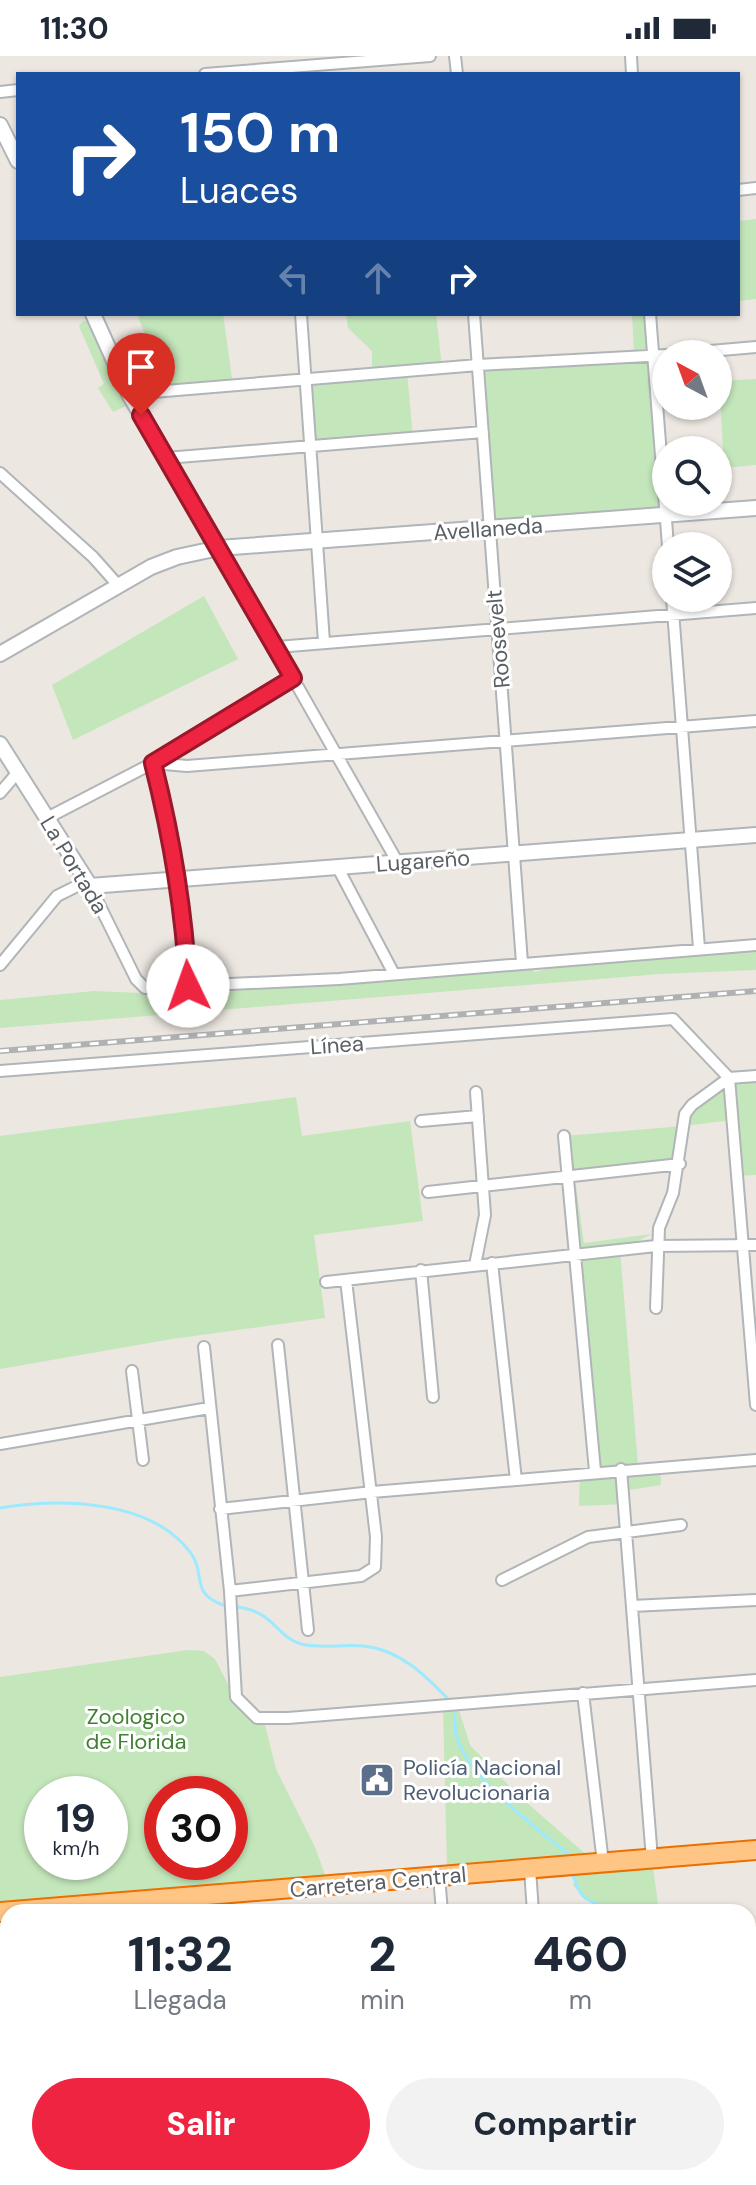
<!DOCTYPE html>
<html lang="es">
<head>
<meta charset="utf-8">
<style>
	:root { --surface:#fff; --page:#f2f2f3; --text:#1f2937; --muted:#747a83; --accent:#ee2440 }
	body { margin:0; font-family:"DM Sans",sans-serif; background:var(--page); color:var(--text); height:100vh; display:flex; flex-direction:column; font-size:30px; white-space:nowrap }
	* { box-sizing:border-box; margin:0 }
	p { font-size:26px; color:var(--muted) }
	.icon { flex:none; width:44px; height:44px; fill:none; stroke:currentColor; stroke-width:2; stroke-linecap:round; stroke-linejoin:round }
	.map { position:relative; flex:1; overflow:hidden }
	.panel { position:absolute; left:0px; top:1848px; width:756px; height:282px; display:flex; flex-direction:column; background:var(--surface); border-radius:24px 24px 0 0; box-shadow:0 2px 6px #0004 }
	.panel>* { flex:none }
	.hud { position:absolute; left:16px; top:16px; width:724px; height:244px; border-radius:0px; box-shadow:0 2px 6px #0004; background:#1a4fa0; color:#fff; overflow:hidden }
	.needle { width:52px; rotate:319deg }
	.controls { position:absolute; left:652px; top:284px; display:grid; gap:16px }
	.controls a { display:grid; place-items:center; width:80px; height:80px; border-radius:50%; background:var(--surface); box-shadow:0 2px 6px #0004; font-size:40px }
	.speed { position:absolute; left:24px; top:1720px; display:flex; gap:16px; font-size:40px; font-weight:700; text-align:center }
	.speed>* { display:grid; place-content:center; width:104px; height:104px; border-radius:50%; background:var(--surface); box-shadow:0 2px 6px #0004; line-height:1 }
	.speed small { font-size:20px; font-weight:400 }
	.speed .limit { border:12px solid #d22; background:#fff; color:#111 }
	.pin { position:absolute; display:grid; place-items:center; width:68px; height:68px; color:#fff; margin:-82px -34px; border-radius:50% 50% 50% 0; rotate:-45deg; box-shadow:0 0 8px #0007 }
	.pin .icon { rotate:45deg }
	.me { position:absolute; width:88px; margin:-44px; rotate:357deg; stroke-linejoin:round; filter:drop-shadow(0 0 6px #0008) }
	.turn { display:flex; align-items:center; gap:28px; height:168px; padding:0 32px; font-size:36px }
	.turn .icon { width:104px; height:104px; stroke-width:2.5 }
	.turn b { display:block; font-size:56px; line-height:68px }
	.lanes { display:flex; align-items:center; height:76px; padding:0 32px; background:#0003; justify-content:center; gap:40px; direction:ltr }
	.lanes .off { opacity:.35 }
	.eta { display:flex; justify-content:space-evenly; align-items:center; height:136px; text-align:center }
	.eta b { font-size:48px; font-weight:800; line-height:56px }
	.cta { display:flex; gap:16px; margin-top:auto; padding:16px 32px }
	.cta a { flex:1; height:92px; border-radius:48px; background:var(--accent); color:#fff; font-size:32px; font-weight:800; line-height:92px; text-align:center }
	.cta a+a { background:var(--page); color:var(--text) }
	.status { display:flex; justify-content:space-between; align-items:center; height:56px; padding:0 40px; background:var(--surface); direction:ltr }
	.status svg { height:22px; fill:currentColor }
	.map>svg:first-child { display:block }
	.green { fill:#c4e6bb; fill-rule:evenodd }
	.lines { fill:none; stroke-linecap:round; stroke-linejoin:round }
	.stream { stroke:#9deaff; stroke-width:3 }
	.street-casing { stroke:#b1b5b8; stroke-width:14 }
	.secondary-casing { stroke:#b0b5b9; stroke-width:18 }
	.highway-casing { stroke:#ec6f00; stroke-width:22 }
	.street { stroke:#fff; stroke-width:10 }
	.secondary { stroke:#fff; stroke-width:14 }
	.highway { stroke:#ffc584; stroke-width:18 }
	.rail-casing { stroke:#b0b1b2; stroke-width:6 }
	.rail { stroke:#fff; stroke-width:3; stroke-dasharray:9; stroke-linecap:butt }
	.route-casing { stroke:#9b172a; stroke-width:20 }
	.route { stroke:#ee2440; stroke-width:14 }
	.labels { text-anchor:middle; dominant-baseline:central; stroke-width:6; stroke-linejoin:round; paint-order:stroke }
	.street-label { font-size:22px; fill:#595f62; stroke:#fff }
	.park-label { font-size:22px; fill:#3f8130; stroke:#fff }
	.service-label { font-size:22px; fill:#4e5e75; stroke:#fff; text-anchor:start }
</style>
</head>
<body>
<div class="status"><b>11:30</b><svg viewBox="0 0 49 12"><path d="M0 12V9h3v3zM5 12V6h3v6zM10 12V3h3v9zM15 12V0h3v12zM26 1h20v11H26zM47 4h2v5h-2z"/></svg></div>
<div class="map">
<svg width="756" height="2129" viewBox="0 0 756 2129">
	<rect width="100%" height="100%" fill="#ece7e0"/>
	<!-- green -->
	<path class="green" d="M756,163V243L738,245V165Z
		M137,258H223L233,330L167,335Z
		M346,258H436L442,312L407,315L413,382L310,390L306,324L372,318V295L348,272Z
		M632,258H650L666,458L490,473L478,309L652,299L646,294L634,296Z
		M83,265H88L126,350L113,356L98,332L104,328L79,270Z
		M756,323V409L724,412L719,325Z
		M204,540L238,603L73,684L52,629Z
		M756,893V914L660,918L0,972V944L94,935L141,937L273,930L528,911L535,916L565,908Z
		M756,1020V1119L737,1120L732,1064L684,1070L680,1108L575,1123L584,1187L652,1178L620,1194L638,1409H660L661,1429L629,1434L624,1448L579,1450L580,1417L594,1416L564,1080L683,1070L685,1058L729,1022Z
		M296,1041L302,1080L410,1065L423,1165L314,1179L325,1262L172,1283L0,1313V1080Z
		M188,1594L204,1595L215,1603L232,1636L264,1665L276,1713L315,1791L329,1830L0,1852V1621ZM42,1738H110V1806H42ZM162,1738H230V1806H162Z
		M443,1653L459,1654L470,1689L518,1739L589,1801L652,1803L659,1856C628,1856 594,1857 573,1829L578,1809L587,1801L447,1810Z
		M8,1871V1939L0,1940V1872Z
		M748,1912H756V2071H748Z"/>
	<g class="lines">
		<!-- stream -->
		<path class="stream" d="M0,1452C59,1442 150,1443 190,1496C207,1518 189,1537 223,1549
			M238,1551C275,1556 275,1580 301,1588C321,1593 343,1588 363,1590C400,1593 427,1621 451,1646
			M454,1653C455,1661 455,1670 456,1678C466,1721 534,1770 567,1797L568,1804
			M572,1815C582,1850 586,1841 616,1856
			M663,2129V2122"/>
		<!-- street casing -->
		<g class="street-casing">
			<path id="street" d="M455,0L457,18
				M631,0L632,18
				M205,18L430,0
				M0,36L18,34
				M738,134L756,132
				M301,258L324,586
				M474,258L522,907
				M650,258L668,490
				M676,298L756,291
				M129,338L478,309L666,299
				M166,402L483,376
				M0,417L93,501L117,528
				M219,492L398,807
				M672,542L699,892
				M277,591L756,552
				M0,737L18,716
				M47,762L153,707L293,622
				M338,812L394,918
				M90,830L136,923L145,932L339,923L756,889
				M0,909L57,840L87,825
				M188,930C184,853 172,782 153,707L187,710L756,665
				M0,1015L673,963L729,1022
				M729,1022L756,1349
				M729,1022L756,1020
				M421,1065L478,1060
				M564,1080L595,1415
				M428,1136L680,1108
				M492,1207L516,1424
				M475,1209L485,1159L476,1036
				M421,1214L433,1341
				M326,1226L656,1190L756,1189
				M656,1252L659,1172L673,1137L685,1058L692,1049L729,1022
				M278,1289L308,1574
				M204,1291L230,1535L236,1641L257,1662H288L756,1624
				M132,1315L143,1404
				M0,1388L209,1352
				M621,1413L652,1803
				M220,1453L372,1436L756,1404
				M502,1524L588,1481L681,1469
				M230,1535L361,1520L375,1511L376,1481L346,1224
				M632,1550L756,1544
				M583,1637L603,1807
				M530,1813L533,1856
				M439,1820L442,1856
				M0,2109L8,2108
				M183,2122V2129
				M337,2122V2129
				M475,2122L476,2125
				M551,2122L552,2129
				M640,2122L641,2129"/>
		</g>
		<!-- secondary casing -->
		<g class="secondary-casing">
			<path id="secondary" d="M0,69L18,105
				M93,258L129,338L219,492
				M0,598L151,511L177,501L219,492L756,452
				M0,688L90,830L756,779"/>
		</g>
		<!-- highway casing -->
		<g class="highway-casing">
			<path id="highway" d="M0,1856L756,1794"/>
		</g>
		<!-- street -->
		<use href="#street" class="street"/>
		<!-- secondary -->
		<use href="#secondary" class="secondary"/>
		<!-- highway -->
		<use href="#highway" class="highway"/>
		<!-- rail casing -->
		<g class="rail-casing">
			<path id="rail" d="M0,995L756,935"/>
		</g>
		<!-- rail -->
		<use href="#rail" class="rail"/>
	</g>
	<g class="lines">
		<!-- route casing -->
		<g class="route-casing">
			<path id="route" d="M141,359L293,622L153,707C172,782 184,853 188,930"/>
		</g>
		<!-- route -->
		<use href="#route" class="route"/>
	</g>
	<!-- icons -->
	<defs>
		<g id="civic-square" transform="scale(1.8)"><rect x="-9" y="-9" width="18" height="18" rx="4" fill="#5c6f8a" stroke="#fff"/><path d="M-.6-6.5H3V-4.5H.6V-3L4-1V1h2V6H-6V1h2V-1L-.6-3ZM-1.2 2.5V6h2.4V2.5Z" fill="#fff"/></g>
	</defs>
	<g fill-rule="evenodd">
		<use href="#civic-square" x="377" y="1724"/>
	</g>
	<g class="labels">
		<!-- street labels -->
		<g class="street-label">
			<text transform="translate(488 473) rotate(-4)">Avellaneda</text>
			<text transform="translate(498 583) rotate(-95)">Roosevelt</text>
			<text transform="translate(423 805) rotate(-4)">Lugareño</text>
			<text transform="translate(74 809) rotate(59)">La Portada</text>
			<text transform="translate(337 989) rotate(-4)">Línea</text>
			<text transform="translate(378 1826) rotate(-5)">Carretera Central</text>
		</g>
		<!-- park labels -->
		<g class="park-label">
			<text x="136" y="1660">Zoologico<tspan x="136" dy="25">de Florida</tspan></text>
		</g>
		<!-- service labels -->
		<g class="service-label">
			<text x="403" y="1711">Policía Nacional<tspan x="403" dy="25">Revolucionaria</tspan></text>
		</g>
	</g>
</svg>
<div class="controls">
<a><svg class="needle" viewBox="-14 -14 28 28"><path d="M0-13l5 13h-10z" fill="#e53935"/><path d="M0 13l5-13h-10z" fill="#747a83"/></svg></a>
<a><svg class="icon" aria-label="search" viewBox="0 0 24 24"><circle cx="10" cy="10" r="6"/><path d="M15 15l6 6"/></svg></a>
<a><svg class="icon" aria-label="layers" viewBox="0 0 24 24"><path d="M12 4l9 5-9 5-9-5zM3 14l9 5 9-5"/></svg></a>
</div>
<div class="speed"><div>19<small>km/h</small></div><div class="limit">30</div></div>
<div class="pin" style="left:141px;top:359px;background:#d93025"><svg class="icon" aria-label="arrive" viewBox="0 0 24 24"><path d="M6 21V4h12l-3 4 3 4H6"/></svg></div>
<svg class="me" style="left:188px;top:930px" viewBox="-20 -20 40 40"><circle r="19" fill="#fff"/><path d="M0-13L10 11 0 6-10 11z" fill="#ee2440"/></svg>
<div class="hud">
<div class="turn"><svg class="icon" aria-label="right" viewBox="0 0 24 24"><path d="M7 20v-9h11M14 6l5 5-5 5"/></svg><div><b>150 m</b>Luaces</div></div>
<div class="lanes"><svg class="icon off" aria-label="left" viewBox="0 0 24 24"><path d="M17 20v-9H6M10 6l-5 5 5 5"/></svg><svg class="icon off" aria-label="ahead" viewBox="0 0 24 24"><path d="M12 20V5M6 11l6-6 6 6"/></svg><svg class="icon" aria-label="right" viewBox="0 0 24 24"><path d="M7 20v-9h11M14 6l5 5-5 5"/></svg></div>
</div>
<section class="panel">
<div class="eta">
<div><b>11:32</b><p>Llegada</p></div>
<div><b>2</b><p>min</p></div>
<div><b>460</b><p>m</p></div>
</div>
<div class="cta"><a>Salir</a><a>Compartir</a></div>
</section>
</div>
</body>
</html>
